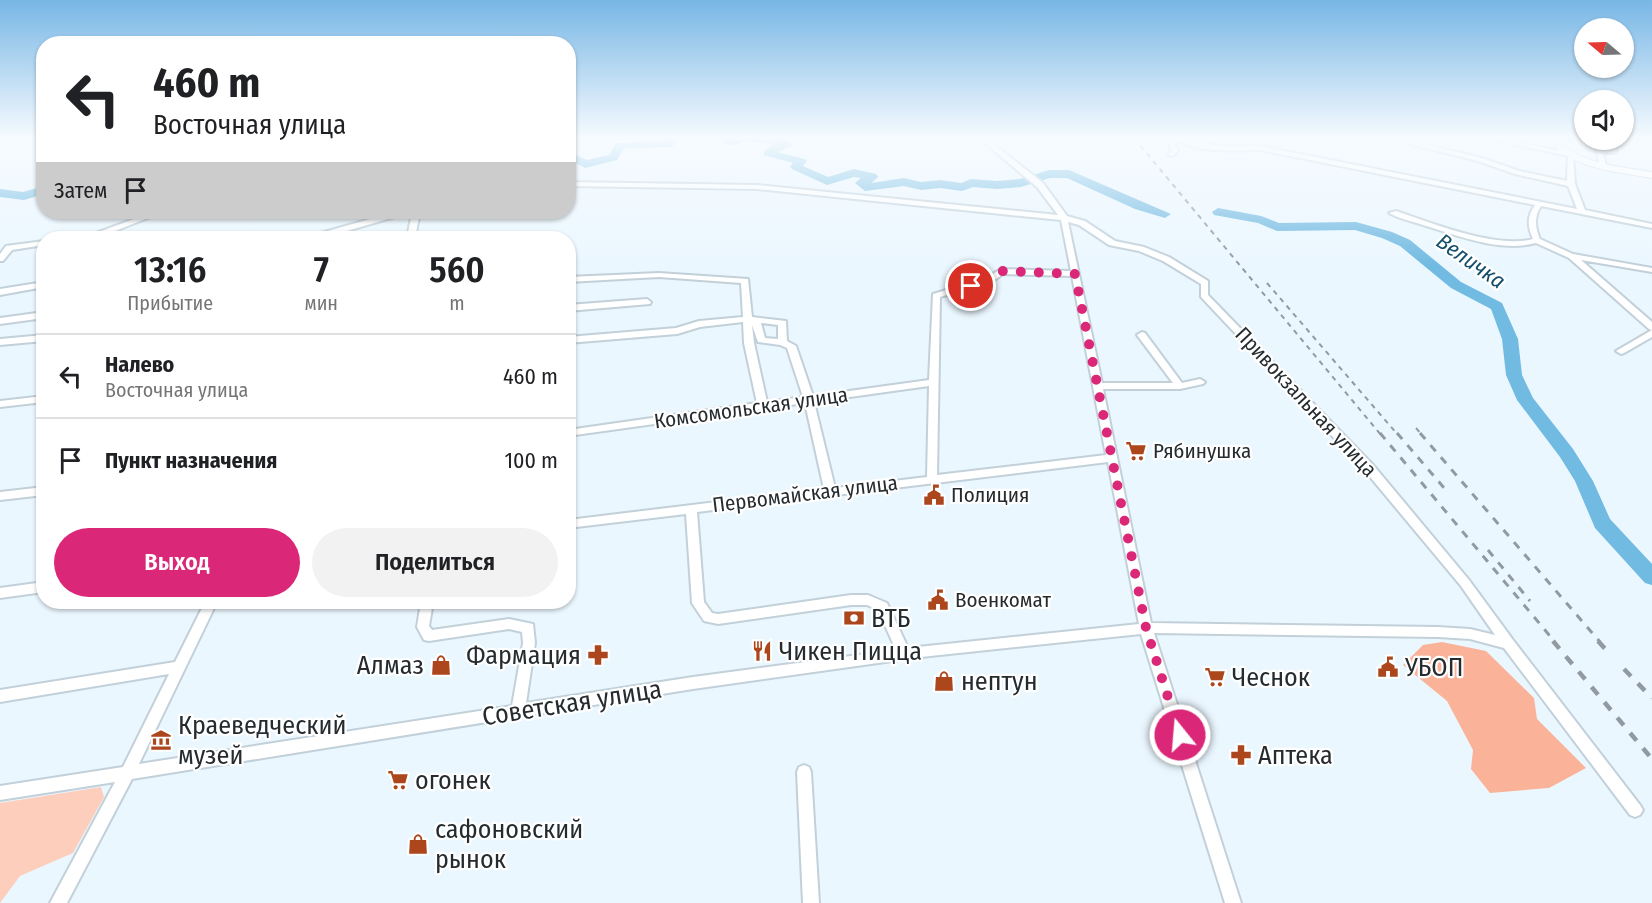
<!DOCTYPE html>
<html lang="ru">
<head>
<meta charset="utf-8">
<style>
	:root { --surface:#fff; --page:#f2f2f2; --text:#202124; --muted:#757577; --line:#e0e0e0; --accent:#db2777 }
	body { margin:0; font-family:"Fira Sans Condensed",sans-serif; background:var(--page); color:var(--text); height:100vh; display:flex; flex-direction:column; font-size:22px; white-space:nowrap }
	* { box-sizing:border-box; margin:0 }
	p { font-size:20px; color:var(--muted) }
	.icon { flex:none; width:33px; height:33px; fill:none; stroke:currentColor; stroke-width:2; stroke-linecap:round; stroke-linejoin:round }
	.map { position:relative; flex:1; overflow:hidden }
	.details { position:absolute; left:36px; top:231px; width:540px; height:378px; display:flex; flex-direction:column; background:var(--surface); border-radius:24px; box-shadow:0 2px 4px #0004 }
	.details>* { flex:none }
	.guide { position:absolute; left:36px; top:36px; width:540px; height:183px; border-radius:24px; box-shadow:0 2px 4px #0004; background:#fff; color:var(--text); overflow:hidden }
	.needle { width:39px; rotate:289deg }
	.fabs { position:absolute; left:1574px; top:18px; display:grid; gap:12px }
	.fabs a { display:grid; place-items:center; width:60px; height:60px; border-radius:50%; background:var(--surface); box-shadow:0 2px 4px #0004; font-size:30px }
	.pin { position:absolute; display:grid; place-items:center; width:51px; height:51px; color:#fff; margin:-26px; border:3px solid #fff; border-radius:50%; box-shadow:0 2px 6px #0007 }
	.me { position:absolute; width:66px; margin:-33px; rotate:343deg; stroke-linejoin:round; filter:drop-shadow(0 0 4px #0008) }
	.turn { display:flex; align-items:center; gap:21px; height:126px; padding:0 18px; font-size:27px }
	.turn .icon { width:78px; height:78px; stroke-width:2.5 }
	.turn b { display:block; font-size:42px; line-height:51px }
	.then { display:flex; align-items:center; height:57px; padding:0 18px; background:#0003; gap:12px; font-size:22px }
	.eta { display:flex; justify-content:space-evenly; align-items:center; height:102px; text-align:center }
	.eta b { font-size:36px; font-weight:600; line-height:42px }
	.action { display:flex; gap:12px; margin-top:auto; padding:12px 18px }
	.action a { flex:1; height:69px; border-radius:36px; background:var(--accent); color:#fff; font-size:24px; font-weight:600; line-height:69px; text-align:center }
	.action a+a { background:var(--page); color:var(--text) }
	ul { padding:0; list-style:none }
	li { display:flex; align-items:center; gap:18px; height:84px; padding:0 18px; border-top:2px solid var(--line) }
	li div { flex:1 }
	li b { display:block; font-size:22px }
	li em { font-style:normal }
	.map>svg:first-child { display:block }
	.green { fill:#fecebd }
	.forest { fill:#fab298 }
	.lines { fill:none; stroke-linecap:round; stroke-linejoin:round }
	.river { fill:#71bae1; fill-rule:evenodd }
	.minor-casing { stroke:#c2d0d9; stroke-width:4 }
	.major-casing { stroke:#c2d0d9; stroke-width:2 }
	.minor { fill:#fff; fill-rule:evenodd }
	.major { fill:#fff; fill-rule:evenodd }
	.rail-far2 { stroke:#919aa0; stroke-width:2; stroke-dasharray:5 5; stroke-linecap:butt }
	.rail-far1 { stroke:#919aa0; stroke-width:3; stroke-dasharray:8 8; stroke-linecap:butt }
	.rail { stroke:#919aa0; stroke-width:4.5; stroke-dasharray:10 10; stroke-linecap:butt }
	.route { stroke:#db2777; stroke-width:10; stroke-dasharray:0 18 }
	.labels { text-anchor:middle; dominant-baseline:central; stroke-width:4.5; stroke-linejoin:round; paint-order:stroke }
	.street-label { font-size:21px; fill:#252b2e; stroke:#fff }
	.poi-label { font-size:21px; fill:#252b2e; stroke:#fff; text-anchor:start }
	.water-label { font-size:22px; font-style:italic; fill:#144e6a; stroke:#fff }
	.near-poi-label { font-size:26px; fill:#252b2e; stroke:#fff; text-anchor:start }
	.near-street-label { font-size:26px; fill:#252b2e; stroke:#fff }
</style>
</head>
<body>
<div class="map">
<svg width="1652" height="903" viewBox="0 0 1652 903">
	<rect width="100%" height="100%" fill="#ebf7ff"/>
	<!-- green -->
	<path class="green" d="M101,787L104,797L73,853L20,876L0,903V803Z"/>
	<!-- forest -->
	<path class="forest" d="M1442,642L1486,651L1534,698L1537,719L1586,768L1549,788L1490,793L1471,769L1473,750L1447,701L1403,665L1423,645Z"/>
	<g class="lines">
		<!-- river -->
		<path class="river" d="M666,138H677L673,146L669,147L624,148L617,160L585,168L568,159V151L587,160L609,155L616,143L665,141Z
			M722,138H781L794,145L777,152L805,159L807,161L803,166L828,177L854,169L876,174L878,177L871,183L904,178L921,182L940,180L961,183L971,179L997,181L1020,179L1049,170H1069L1171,214L1165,218L1135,209L1067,178H1050L1021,187L997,189L973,187L962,191L940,188L921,190L904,186L865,191L855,183L861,178L854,177L827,185L792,169L790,167L793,163L764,155V151L773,144L748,141L734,145L722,143Z
			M44,186V194L24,200L0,197V189L23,192Z
			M1218,208L1261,216L1279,223L1356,222L1392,232L1410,240L1461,282L1502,303L1518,339L1522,375L1533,398L1573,449L1593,481L1610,519L1652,564V585L1645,583L1595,528L1575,481L1560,457L1517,400L1506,375L1502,339L1491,309L1451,288L1400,246L1382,238L1355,230L1277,231L1258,223L1214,215L1212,212Z"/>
		<!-- minor casing -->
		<g class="minor-casing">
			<path id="minor" d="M979,138H986L1043,183L1067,216L1085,221L1115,241L1144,247L1169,257L1208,281V295L1374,466L1469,580L1513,640L1640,805L1643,810L1640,815L1635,817L1630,815L1504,648L1470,639L1438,637L1154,633L1241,903H1225L1141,634L921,657L693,689L132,779L67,903H50L115,782L0,800V786L123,767L169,674L0,702V690L175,662L205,602H217L139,764L512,706L523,643L522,632L509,629L429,641L424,640L417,627L421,602H433L429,626L432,630L509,619L533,624L535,643L526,703L693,677L896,650L878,610L867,605H851L718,624L704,621L692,603L686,514L568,528V520L824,489L805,403L568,436V430L757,403L744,343L743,322L700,327L677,334L568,343V337L676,328L699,321L743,317L741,283L659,277L568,282V277L659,273L748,279L752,317L786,321L787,341L796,346L813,396L929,380L933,294L986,278L1001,269L1071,271L1061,220L756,189L568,186V182L756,185L1058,215L1037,187ZM1068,222L1079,225L1109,245L1139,251L1163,261L1201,284V297L1366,472L1461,586L1495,635L1470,629L1438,627L1151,623L1103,389H1180L1203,384L1205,382L1200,379L1182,383L1145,333L1142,332L1137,335L1173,383H1102ZM1003,274L1072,276L1106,455L937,475L940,297L992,282ZM761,323L778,325V339L765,338ZM752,325L758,342L780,345L787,348L803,397L767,402L754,343ZM929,386L927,477L835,488L814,402ZM1108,462L1139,624L908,648L887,603L868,595H851L718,614L712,613L704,602L697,512Z
				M1165,138H1171L1178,150L1173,156L1168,155L1172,150Z
				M1172,138H1182L1217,146H1260L1577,209L1568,186L1515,174L1478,161L1386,138H1398L1482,158L1519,171L1567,181L1568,156L1485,138H1498L1573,154L1575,184L1585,210L1652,224V228L1541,206C1534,217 1535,227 1540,239L1573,254L1652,268V272L1581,260L1652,322V330L1649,329L1569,258L1536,243C1499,253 1456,235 1420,224C1410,221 1398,218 1389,213L1396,211C1432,223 1496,249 1533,239C1527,226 1527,216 1535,205L1260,150C1232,151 1197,153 1172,138Z
				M1606,140H1612L1617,151L1614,153H1603L1606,165L1603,167L1600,165L1596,151L1599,149H1610Z
				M153,212H163L100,237L87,238H68L72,236L96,233Z
				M395,212H412L333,235L317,238H303Z
				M412,212H420L415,238H407Z
				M44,241V245L12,250L3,261H0V254L6,246Z
				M44,282V287L0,295V289Z
				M647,299L651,302L650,304L568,311V305Z
				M44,312V318L0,324V318Z
				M1652,330V337L1624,353L1621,354L1616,351Z
				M44,335V341L0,345V339Z
				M44,396V402L0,407V401Z
				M44,487V495L0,500V492Z
				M44,582V592L0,598V588Z
				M804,765L809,767L811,772L819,903H803L797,772L799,767Z"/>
		</g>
		<!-- major casing -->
		<g class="major-casing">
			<path id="major" d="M1555,138H1563L1562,144C1586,165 1622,167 1652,172V178C1619,172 1581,170 1555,147Z"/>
		</g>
		<!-- minor -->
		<use href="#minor" class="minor"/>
		<!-- major -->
		<use href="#major" class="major"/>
		<!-- rail-far2 -->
		<path class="rail-far2" d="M1134,138L1381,435
			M1267,283L1398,435
			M1416,428L1422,435"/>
		<!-- rail-far1 -->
		<path class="rail-far1" d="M1380,433L1555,642
			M1397,433L1445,489
			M1420,433L1600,642
			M1488,550L1530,601"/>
		<!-- rail -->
		<path class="rail" d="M1553,641L1652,759
			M1598,641L1609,653
			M1624,669L1652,698"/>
	</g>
	<!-- sky -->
	<linearGradient id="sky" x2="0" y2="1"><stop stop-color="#78b6e5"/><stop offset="0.52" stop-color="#f6fbff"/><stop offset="1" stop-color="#f6fbff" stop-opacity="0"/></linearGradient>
	<rect width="1652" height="265" fill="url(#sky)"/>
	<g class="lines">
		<!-- route -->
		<path class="route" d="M971,286L989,280L1000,271L1075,274L1146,628L1180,735"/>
	</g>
	<!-- icons -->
	<defs>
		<g id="supermarket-bare" transform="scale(1.62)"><path d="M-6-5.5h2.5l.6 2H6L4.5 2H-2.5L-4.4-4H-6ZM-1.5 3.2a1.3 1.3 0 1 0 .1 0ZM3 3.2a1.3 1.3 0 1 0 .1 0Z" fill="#ac461c" stroke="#fff" stroke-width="2.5" paint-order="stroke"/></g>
		<g id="civic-bare" transform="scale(1.62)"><path d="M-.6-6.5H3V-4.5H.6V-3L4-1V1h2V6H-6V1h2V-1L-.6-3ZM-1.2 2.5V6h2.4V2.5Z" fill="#ac461c" stroke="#fff" stroke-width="2.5" paint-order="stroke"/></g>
		<g id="bank-bare" transform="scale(1.62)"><path d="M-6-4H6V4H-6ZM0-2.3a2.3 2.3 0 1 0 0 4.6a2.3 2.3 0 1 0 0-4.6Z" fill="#ac461c" stroke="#fff" stroke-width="2.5" paint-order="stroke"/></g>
		<g id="restaurant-bare" transform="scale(1.62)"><path d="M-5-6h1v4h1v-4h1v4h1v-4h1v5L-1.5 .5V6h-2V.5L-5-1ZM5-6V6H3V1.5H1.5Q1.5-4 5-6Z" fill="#ac461c" stroke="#fff" stroke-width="2.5" paint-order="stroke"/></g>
		<g id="pharmacy-bare" transform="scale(1.62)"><path d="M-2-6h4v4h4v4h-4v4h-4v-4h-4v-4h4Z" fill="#ac461c" stroke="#fff" stroke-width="2.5" paint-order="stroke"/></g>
		<g id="shop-bare" transform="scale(1.62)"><path d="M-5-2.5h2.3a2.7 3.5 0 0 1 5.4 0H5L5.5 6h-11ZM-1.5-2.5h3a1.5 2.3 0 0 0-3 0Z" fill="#ac461c" stroke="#fff" stroke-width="2.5" paint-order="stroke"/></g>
		<g id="museum-bare" transform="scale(1.62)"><path d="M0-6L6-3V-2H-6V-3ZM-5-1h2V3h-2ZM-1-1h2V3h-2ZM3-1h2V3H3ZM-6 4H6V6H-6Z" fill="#ac461c" stroke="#fff" stroke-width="2.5" paint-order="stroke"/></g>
	</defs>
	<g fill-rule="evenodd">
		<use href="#supermarket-bare" x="1136" y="451"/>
		<use href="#civic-bare" x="934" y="495"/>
		<use href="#civic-bare" x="938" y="600"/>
		<use href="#bank-bare" x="854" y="618"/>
		<use href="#restaurant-bare" x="762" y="651"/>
		<use href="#pharmacy-bare" x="598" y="655"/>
		<use href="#shop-bare" x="441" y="665"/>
		<use href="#civic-bare" x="1388" y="667"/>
		<use href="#supermarket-bare" x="1215" y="677"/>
		<use href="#shop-bare" x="944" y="681"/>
		<use href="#museum-bare" x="161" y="740"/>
		<use href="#pharmacy-bare" x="1241" y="755"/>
		<use href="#supermarket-bare" x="398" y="780"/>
		<use href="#shop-bare" x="418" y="844"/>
	</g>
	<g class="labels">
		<!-- street labels -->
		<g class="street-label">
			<text transform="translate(1306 402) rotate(47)">Привокзальная улица</text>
			<text transform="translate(751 408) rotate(-8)">Комсомольская улица</text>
			<text transform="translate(805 494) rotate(-7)">Первомайская улица</text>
		</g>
		<!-- poi labels -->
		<g class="poi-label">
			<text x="1153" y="451">Рябинушка</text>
			<text x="951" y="495">Полиция</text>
			<text x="955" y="600">Военкомат</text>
		</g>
		<!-- water labels -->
		<g class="water-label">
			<text transform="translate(1471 261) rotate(35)">Величка</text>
		</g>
		<!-- near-poi labels -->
		<g class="near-poi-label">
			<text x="871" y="618">ВТБ</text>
			<text x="779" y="651">Чикен Пицца</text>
			<text x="581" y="655" text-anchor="end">Фармация</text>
			<text x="424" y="665" text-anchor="end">Алмаз</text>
			<text x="1405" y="667">УБОП</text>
			<text x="1232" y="677">Чеснок</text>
			<text x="961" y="681">нептун</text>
			<text x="178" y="725">Краеведческий<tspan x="178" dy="30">музей</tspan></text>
			<text x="1258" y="755">Аптека</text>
			<text x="415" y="780">огонек</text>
			<text x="435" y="829">сафоновский<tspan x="435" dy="30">рынок</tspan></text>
		</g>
		<!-- near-street labels -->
		<g class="near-street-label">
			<text transform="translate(572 703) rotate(-9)">Советская улица</text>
		</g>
	</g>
</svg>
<div class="fabs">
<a><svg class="needle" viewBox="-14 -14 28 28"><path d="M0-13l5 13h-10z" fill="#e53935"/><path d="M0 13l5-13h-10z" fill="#757577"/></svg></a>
<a><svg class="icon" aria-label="sound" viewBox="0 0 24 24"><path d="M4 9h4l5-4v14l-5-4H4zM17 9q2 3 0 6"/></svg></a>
</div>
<div class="pin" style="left:971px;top:286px;background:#d93025"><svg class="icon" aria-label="arrive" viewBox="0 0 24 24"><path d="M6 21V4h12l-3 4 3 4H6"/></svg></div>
<svg class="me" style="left:1180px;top:735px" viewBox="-20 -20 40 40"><circle r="17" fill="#db2777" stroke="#fff" stroke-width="3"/><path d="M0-11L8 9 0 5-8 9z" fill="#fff"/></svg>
<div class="guide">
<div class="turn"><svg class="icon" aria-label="left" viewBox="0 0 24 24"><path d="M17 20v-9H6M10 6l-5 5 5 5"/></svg><div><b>460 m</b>Восточная улица</div></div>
<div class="then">Затем<svg class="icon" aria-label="arrive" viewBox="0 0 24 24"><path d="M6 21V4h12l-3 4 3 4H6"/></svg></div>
</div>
<section class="details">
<div class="eta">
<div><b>13:16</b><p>Прибытие</p></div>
<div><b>7</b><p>мин</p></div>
<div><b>560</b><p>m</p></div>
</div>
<ul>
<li><svg class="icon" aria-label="left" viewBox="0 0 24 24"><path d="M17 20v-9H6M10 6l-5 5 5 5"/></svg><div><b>Налево</b><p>Восточная улица</p></div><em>460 m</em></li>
<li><svg class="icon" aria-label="arrive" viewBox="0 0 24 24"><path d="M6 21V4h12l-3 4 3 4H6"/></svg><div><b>Пункт назначения</b></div><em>100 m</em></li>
</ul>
<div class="action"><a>Выход</a><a>Поделиться</a></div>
</section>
</div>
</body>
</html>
